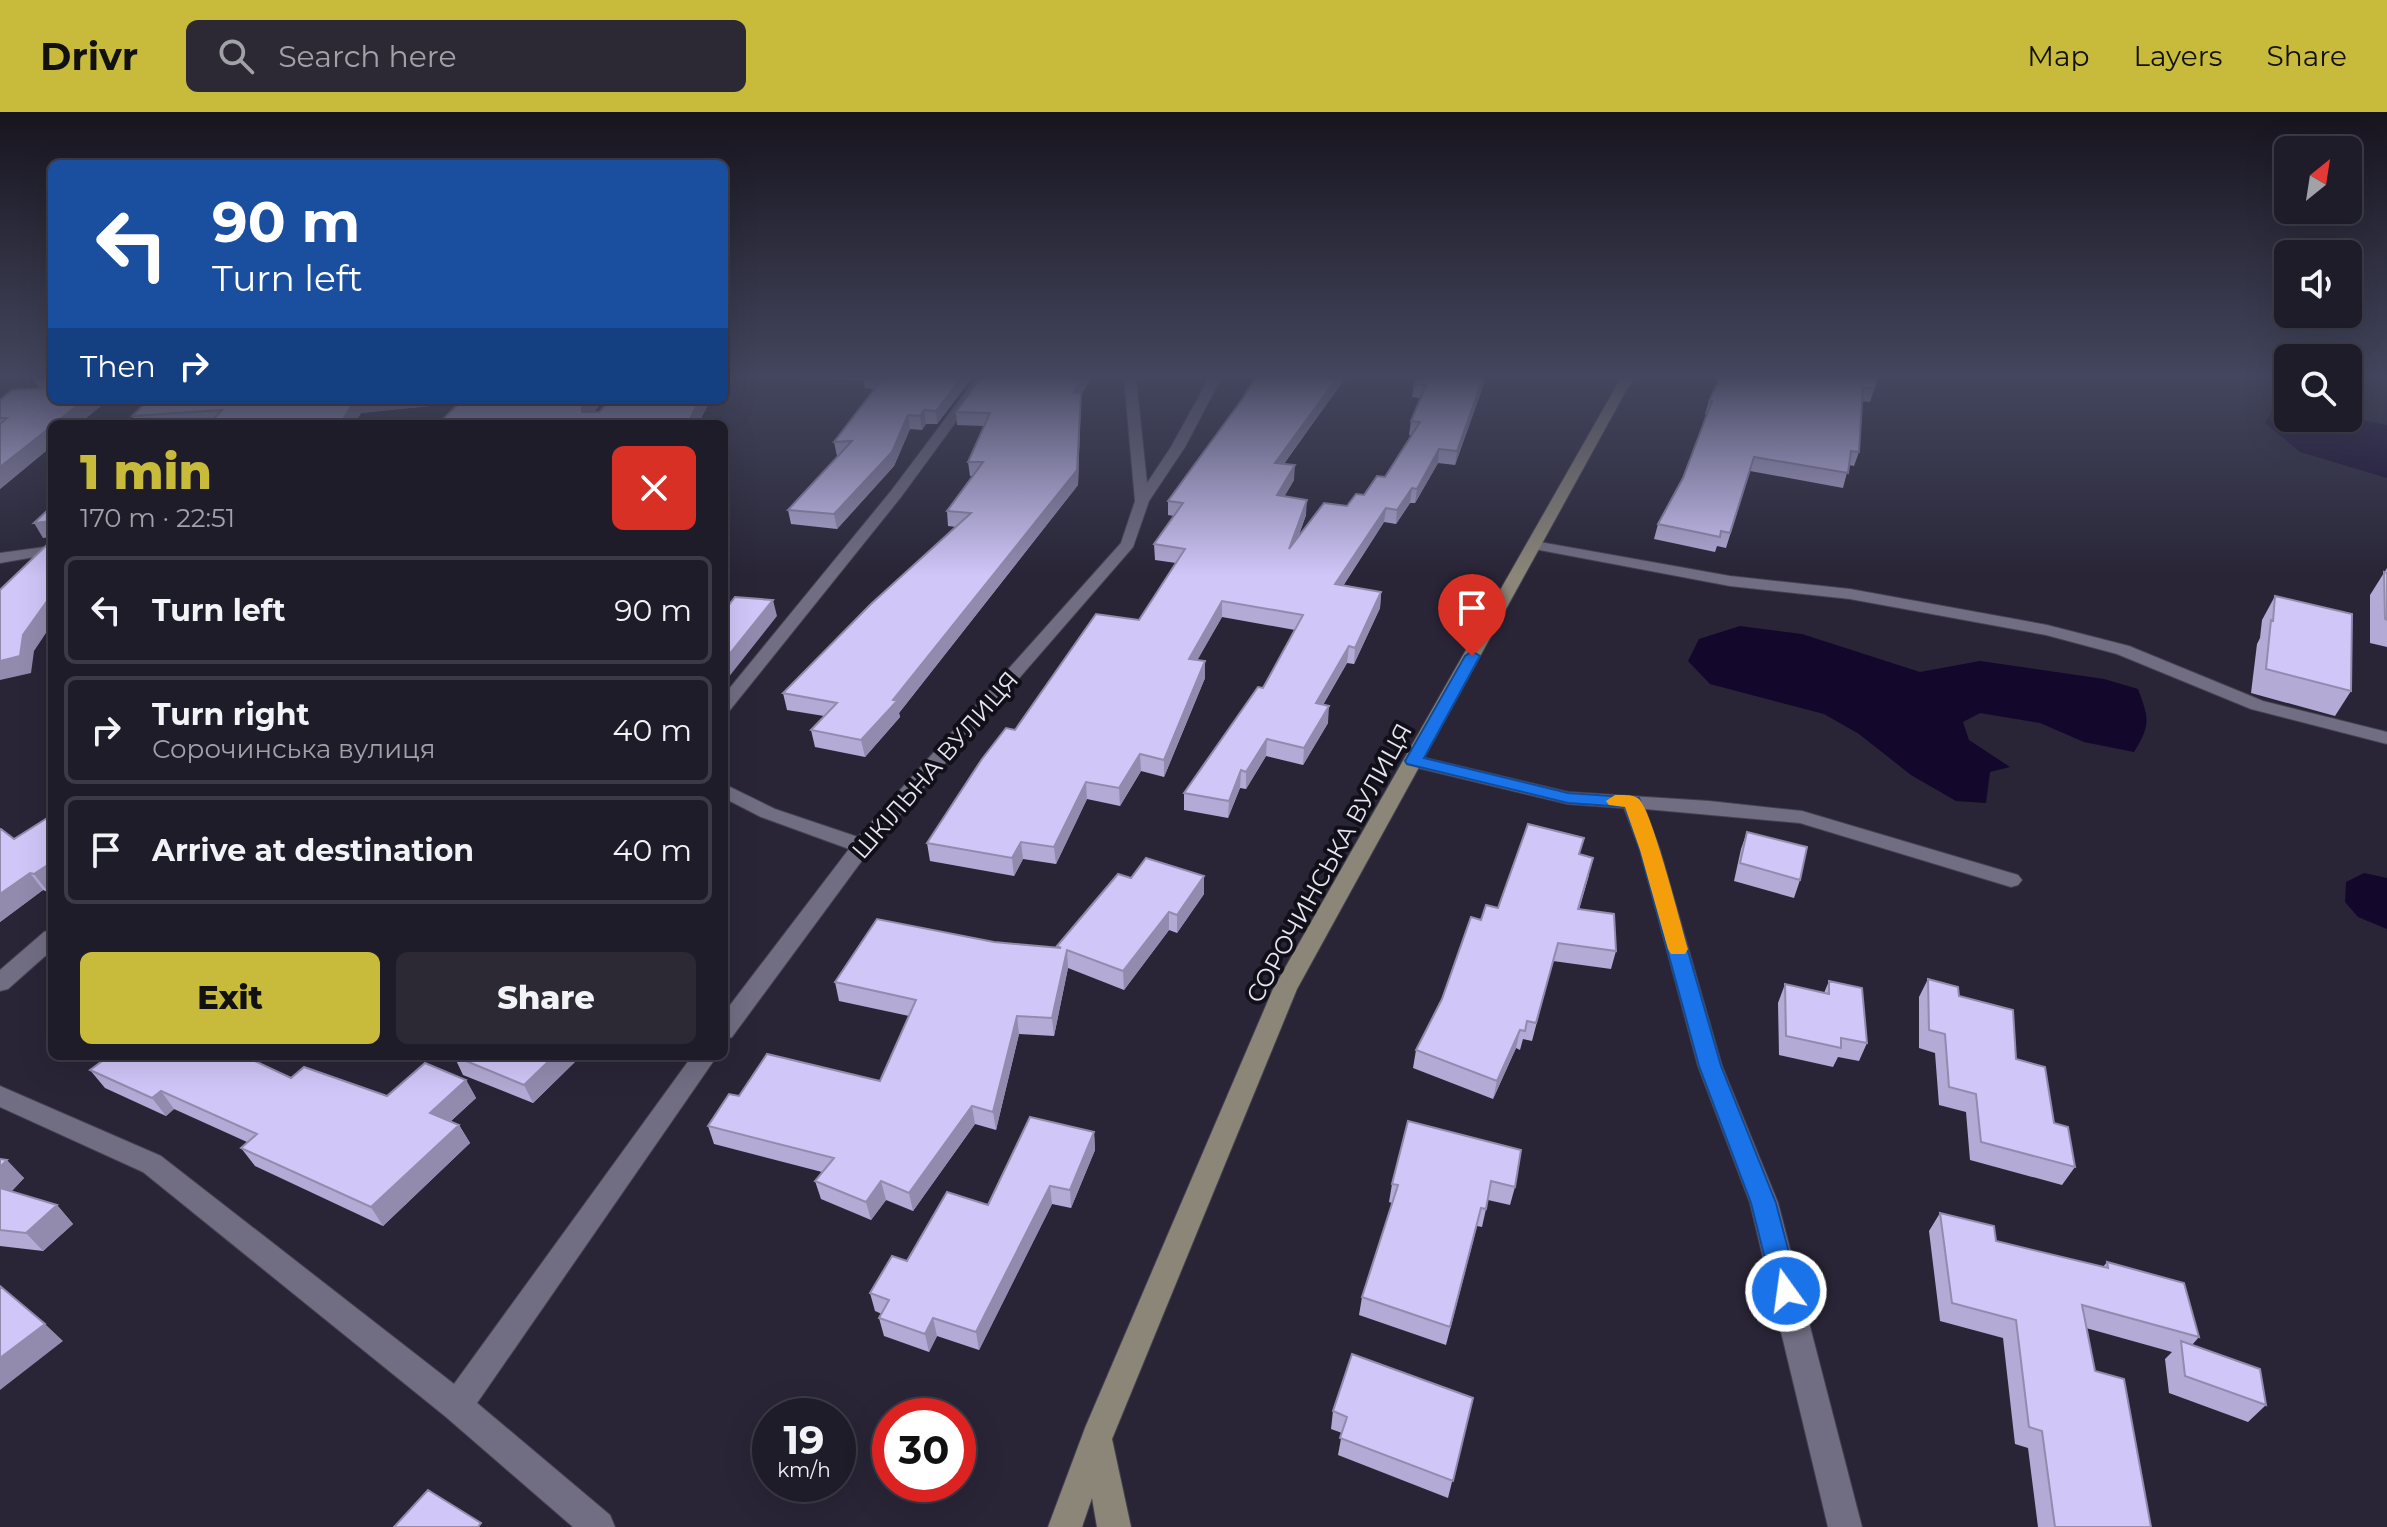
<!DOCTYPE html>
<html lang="en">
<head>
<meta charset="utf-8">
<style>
	:root { --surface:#1f1c29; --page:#2c2935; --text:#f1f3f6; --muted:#a1a1a8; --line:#3c3a46; --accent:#c8bb3b }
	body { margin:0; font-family:Montserrat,sans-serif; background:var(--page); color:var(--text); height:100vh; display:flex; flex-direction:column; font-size:30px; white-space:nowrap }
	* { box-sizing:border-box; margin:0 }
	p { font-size:26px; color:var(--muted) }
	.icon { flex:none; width:44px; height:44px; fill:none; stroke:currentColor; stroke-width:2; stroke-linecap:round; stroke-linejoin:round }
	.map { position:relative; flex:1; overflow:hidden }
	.drawer { position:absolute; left:48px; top:308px; width:680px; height:640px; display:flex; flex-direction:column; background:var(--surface); border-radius:12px; box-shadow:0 8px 32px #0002,0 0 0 2px var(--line) }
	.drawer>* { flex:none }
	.top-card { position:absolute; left:48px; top:48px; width:680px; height:244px; border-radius:12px; box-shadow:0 8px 32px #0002,0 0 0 2px var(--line); background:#1a4fa0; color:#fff; overflow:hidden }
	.needle { width:52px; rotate:30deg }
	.tools { position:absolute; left:2274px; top:24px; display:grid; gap:16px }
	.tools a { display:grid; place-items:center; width:88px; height:88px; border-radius:12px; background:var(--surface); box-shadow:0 8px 32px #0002,0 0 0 2px var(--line); font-size:40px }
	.speed { position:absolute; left:752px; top:1286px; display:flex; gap:16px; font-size:40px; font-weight:700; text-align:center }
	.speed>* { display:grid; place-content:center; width:104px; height:104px; border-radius:50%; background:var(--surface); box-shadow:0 8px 32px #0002,0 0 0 2px var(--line); line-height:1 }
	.speed small { font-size:20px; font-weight:400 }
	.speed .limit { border:12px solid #d22; background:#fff; color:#111 }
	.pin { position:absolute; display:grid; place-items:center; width:68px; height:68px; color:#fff; margin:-82px -34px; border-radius:50% 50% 50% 0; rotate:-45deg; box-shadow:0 0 8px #0007 }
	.pin .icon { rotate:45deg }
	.me { position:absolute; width:88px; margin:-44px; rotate:346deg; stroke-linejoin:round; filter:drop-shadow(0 0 6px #0008) }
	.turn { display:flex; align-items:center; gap:28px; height:168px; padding:0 32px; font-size:36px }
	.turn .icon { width:104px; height:104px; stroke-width:2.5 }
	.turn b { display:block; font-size:56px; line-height:68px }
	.then { display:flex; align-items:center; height:76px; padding:0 32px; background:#0003; gap:16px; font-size:30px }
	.round { display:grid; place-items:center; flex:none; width:84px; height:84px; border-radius:12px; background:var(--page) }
	.head { display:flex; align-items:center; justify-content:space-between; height:136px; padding:0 32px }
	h1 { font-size:48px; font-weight:800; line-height:60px; color:var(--accent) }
	.primary-button { display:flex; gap:16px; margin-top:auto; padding:16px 32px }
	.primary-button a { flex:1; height:92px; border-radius:12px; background:var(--accent); color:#111; font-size:32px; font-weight:800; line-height:92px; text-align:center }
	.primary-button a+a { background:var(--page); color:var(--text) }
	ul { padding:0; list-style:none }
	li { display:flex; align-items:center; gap:24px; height:108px; margin:0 16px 12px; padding:0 16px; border:4px solid var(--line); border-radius:12px }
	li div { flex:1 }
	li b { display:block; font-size:30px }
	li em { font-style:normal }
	header { display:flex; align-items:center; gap:48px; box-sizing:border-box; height:112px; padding:0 40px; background:var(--accent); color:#111 }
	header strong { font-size:38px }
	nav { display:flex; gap:44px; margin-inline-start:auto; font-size:28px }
	.search { width:560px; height:72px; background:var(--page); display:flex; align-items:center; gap:20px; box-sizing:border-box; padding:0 28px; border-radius:12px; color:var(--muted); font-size:30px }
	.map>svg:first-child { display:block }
	.water { fill:#13072b }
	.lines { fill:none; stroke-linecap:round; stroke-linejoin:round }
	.street-casing { stroke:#454251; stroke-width:2 }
	.secondary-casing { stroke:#454251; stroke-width:2 }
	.street { fill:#716d83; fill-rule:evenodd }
	.secondary { fill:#8b8678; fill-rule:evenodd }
	.wall { fill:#b3aad5 }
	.shaded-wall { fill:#928bae }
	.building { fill:#d0c6f8; stroke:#928bae; stroke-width:2 }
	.route { fill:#1a73e8; stroke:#114b97; stroke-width:2 }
	.slow { fill:#f59e0b }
	.labels { text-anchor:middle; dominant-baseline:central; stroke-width:8; stroke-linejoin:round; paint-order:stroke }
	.street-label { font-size:24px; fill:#e7e5f2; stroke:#110f18 }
</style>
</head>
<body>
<header>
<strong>Drivr</strong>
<div class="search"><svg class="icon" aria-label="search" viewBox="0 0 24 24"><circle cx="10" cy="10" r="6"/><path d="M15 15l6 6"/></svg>Search here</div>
<nav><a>Map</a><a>Layers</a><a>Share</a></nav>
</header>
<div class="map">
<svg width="2387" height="1415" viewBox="0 0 2387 1415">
	<rect width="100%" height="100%" fill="#292537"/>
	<!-- water -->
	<path class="water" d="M2276,293L2288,295V306L2348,305L2387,313V366L2300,340L2265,311Z
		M1740,514L1802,522L1920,560L1980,549L2104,567L2138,577C2149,606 2151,613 2134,640L2084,630L2040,611L1980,601L1963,610L1969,628L2010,655L1990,660L1986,691L1956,689L1911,663L1859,622L1824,602L1710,572L1688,549L1699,527Z
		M2364,761L2387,766V817L2358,805L2345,790L2346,770Z"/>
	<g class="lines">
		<!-- street casing -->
		<g class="street-casing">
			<path id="street" d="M976,266H988L901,385L730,598L724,599V583L891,379Z
				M1124,266H1136L1147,371L1171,335L1209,266H1221L1185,335L1149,389L1133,435L869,739L732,925L724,928V901L849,737L761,705L724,686V672L775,697L858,725L1121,431L1135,389Z
				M1534,429L1730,464L1850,477L2047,513L2129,534L2263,589L2387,620V632L2251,597L2117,542L2046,523L1850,487L1730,474L1529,436L1527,433Z
				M52,434V442L0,451V441Z
				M1413,643L1568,680L1709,689L1802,699L2018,763L2022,768L2018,773L2011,775L1800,711L1645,697L1660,738L1722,954L1778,1091L1862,1415H1828L1750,1091L1698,954L1640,738L1624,696L1568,692L1406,653L1404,649Z
				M52,817V838L8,877L0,879V858L44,820Z
				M692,944H717L477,1291L610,1403L615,1415H573L446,1305L143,1060L0,995V974L161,1044L454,1272Z"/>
		</g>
		<!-- secondary casing -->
		<g class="secondary-casing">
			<path id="secondary" d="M1621,266H1633L1297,877L1112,1327L1131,1415H1097L1092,1386L1082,1415H1048L1085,1316L1273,877Z"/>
		</g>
		<!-- street -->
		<use href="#street" class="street"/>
		<!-- secondary -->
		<use href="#secondary" class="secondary"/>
	</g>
	<!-- wall -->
	<path class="wall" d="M33,266H52V288H108L79,312H52V334L0,377V288L39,276Z
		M798,266H972L937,312H926L922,318L910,317L894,354L837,417L791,412L788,398L838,344H837L834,330L875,277L865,276L863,268Z
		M981,266H1091L1081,283L1078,373L899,601L900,605L865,645L815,635L811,618L824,604L787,598L783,581L956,415L948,414L947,399L973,364H970L968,350L984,314L957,313L956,300Z
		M1255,266H1345L1284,352L1294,368L1284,385L1306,403L1298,426L1364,383L1385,365L1412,323H1409L1411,309L1421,286L1412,285L1414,272L1486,266L1455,353L1438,351L1415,391H1410L1396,412L1384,410L1343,474L1381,480L1380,496L1354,552L1347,551L1323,593L1328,611L1303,653L1266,644L1246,677L1240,676L1228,706L1184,698V681L1263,576L1295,518L1222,505L1197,548L1205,566L1164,665L1141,659L1120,694L1087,687L1056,752L1023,747L1014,764L930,749L927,731L1015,618L1139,508L1176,451L1155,448L1154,432L1174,404L1168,403V389L1243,286Z
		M1878,266L1870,290L1862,289L1859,340L1854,354L1849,353L1843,376L1750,359L1726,436L1717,434L1715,440L1654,427L1658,412L1683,366L1707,303L1705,302L1709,289Z
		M148,288H604L594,300L709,291L698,312L460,291L361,301L354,312H136L132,304Z
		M2387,456V535L2370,531V483Z
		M2275,484L2351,579L2335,604L2251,581L2257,532L2260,526L2262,508Z
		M52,703V777L48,780L43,778L0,810V718L14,727Z
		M1747,720L1800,768L1794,786L1734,769L1741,737Z
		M1580,742L1589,763L1579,798L1616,839L1611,857L1553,849L1532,929L1523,927L1520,938L1516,936L1493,987L1413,956L1416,938L1481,808Z
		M1131,766L1204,782L1177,821L1169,818L1124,878L1068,856L1054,924L1019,922L996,1018L975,1012L913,1099L886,1088L871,1108L821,1087L815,1069L822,1060L714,1032L708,1014L880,969L909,904L839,889L835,870L994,830L1057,836V834Z
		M1928,867L1959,884L2016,947L2054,1011L2075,1055L2062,1073L1970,1048L1966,1000L1939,993L1935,941L1919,936V885Z
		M1829,869L1867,931L1859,949L1838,945L1833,955L1779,943L1778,891L1785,872L1824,881Z
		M454,944H581L533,991L463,963Z
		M90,958L291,966L387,984L466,968L476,986L451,1009L459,1013L470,1031L383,1114L255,1054L241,1036L247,1030L174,997L166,1004L105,976Z
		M1408,1009L1515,1075L1510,1093L1488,1088L1482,1115L1477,1114L1446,1233L1359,1203L1362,1185L1392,1091L1389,1090L1392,1072Z
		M1094,1020L1095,1038L1071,1096L1052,1092L979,1238L937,1224L929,1240L884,1224L879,1206L882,1202L875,1199L870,1181L907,1149Z
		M0,1047L24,1066L11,1080L57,1093L73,1112L43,1139L0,1134Z
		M1940,1101L1996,1129L2103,1155L2107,1150L2199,1225L2192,1233L2266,1293L2248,1310L2169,1281L2165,1247L2172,1240L2086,1216L2095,1259L2151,1415H2038L2028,1336L2015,1332L2003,1226L1940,1209L1929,1119Z
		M1473,1286L1448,1386L1338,1343L1342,1321L1331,1317L1333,1299Z"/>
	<!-- shaded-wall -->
	<path class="shaded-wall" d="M961,266H972L937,312L936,299Z
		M1082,266H1091L1081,283L1078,373L899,601L900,605L865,645L861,628L893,588Z
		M1337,266H1345V267L1274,365L1275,351Z
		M1483,266H1486L1455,353L1457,339Z
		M84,288H108L79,312H54Z
		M355,288H474L473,289L361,301L354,312H340Z
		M589,288H604L586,310L582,296Z
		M700,288H709V291L698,312H687Z
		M924,298L926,312L922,318L920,304Z
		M908,303L910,317L894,354L837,417L834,402Z
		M52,314V334L0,377V355Z
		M1439,337L1438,351L1415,391L1417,377Z
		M1295,353L1294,368L1276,398L1277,383Z
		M1412,376L1410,391L1396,412L1397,398Z
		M1307,388L1306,403L1288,452L1289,437Z
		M1386,396L1384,410L1334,488L1335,472Z
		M52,409V425L43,426L34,411Z
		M1381,480L1380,496L1354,552L1355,536Z
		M52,482V512L34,539L31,561L0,568V549L23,523Z
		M773,488L777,504L724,571V549Z
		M1222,489V505L1189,563V547Z
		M1349,534L1347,551L1314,608L1316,591Z
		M1205,549V566L1164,665V648Z
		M1329,594L1328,611L1303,653L1304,636Z
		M1267,627L1266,644L1246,677V660Z
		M1140,642L1141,659L1120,694L1119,676Z
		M1241,658L1240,676L1228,706L1229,689Z
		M1086,670L1087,687L1056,752L1054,735Z
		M1021,730L1023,747L1014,764L1012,746Z
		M52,750V777L48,780L34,762Z
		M30,761L43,778L0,810V782Z
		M1204,764V782L1177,821V803Z
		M1169,800V818L1124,878L1123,859Z
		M1067,838L1068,856L1054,924L1052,906Z
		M1017,904L1019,922L996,1018L993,1000Z
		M1520,918L1516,936L1493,987L1497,969Z
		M554,944H581L533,991L524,973Z
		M466,968L476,986L440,1019L430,1001Z
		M161,979L174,997L166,1004L152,986Z
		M972,994L975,1012L913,1099L909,1081Z
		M459,1013L470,1031L383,1114L371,1095Z
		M1094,1020L1095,1038L1071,1096L1070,1078Z
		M7,1048L24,1066L1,1090L0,1088V1055Z
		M881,1069L886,1088L871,1108L866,1090Z
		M1050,1074L1052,1092L979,1238L976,1220Z
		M57,1093L73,1112L43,1139L26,1121Z
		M933,1206L937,1224L929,1240L925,1222Z
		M45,1212L63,1229L0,1278V1246Z"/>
	<!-- building -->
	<path class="building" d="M47,266H52V288H84L54,312H52V314L0,355V312L7,306H0V288L12,278L47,276Z
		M883,266H961L936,299L924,298L920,304L908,303L892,340L834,402L788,398L852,329L834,330Z
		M981,266H1082L1074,280L1081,281L1077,358L893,588L897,589L861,628L811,618L837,591L783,581L871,492L971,401L947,399L983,350H968L990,301L956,300Z
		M1255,266H1337L1275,351L1295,353L1277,383L1307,388L1289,437L1324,391L1347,394L1356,382L1364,383L1377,364L1385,365L1420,310L1411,309L1426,273L1414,272L1418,266H1483L1457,339L1439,337L1417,377L1412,376L1397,398L1386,396L1335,472L1381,480L1355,536L1349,534L1316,591L1329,594L1304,636L1267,627L1246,660L1241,658L1229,689L1184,681L1258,575L1263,576L1303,503L1222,489L1189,547L1205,549L1164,648L1140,642L1119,676L1086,670L1054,735L1021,730L1012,746L927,731L982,647L1006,616L1015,618L1096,502L1139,508L1185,437L1154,432L1183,391L1168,389L1243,286Z
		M1720,266H1878L1874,277L1863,275L1859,340L1851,339L1848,361L1754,345L1730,421L1721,419L1720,425L1658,412L1683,366L1712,289H1709Z
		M148,288H355L340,312H209L222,298L132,304Z
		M462,288H589L582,296V300H599L610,288H700L687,312H438Z
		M52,394V409L34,411Z
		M52,428V482L23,523L20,544L0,549V478Z
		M2384,460L2387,461V508L2385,507Z
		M2275,484L2352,502L2351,579L2266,557L2271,508L2273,509Z
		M735,485L773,488L724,549V493L728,494Z
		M52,703V750L34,762L30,761L0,782V718L1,717L14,727Z
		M1528,712L1584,726L1579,742L1593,746L1578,797L1614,802L1616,839L1558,831L1536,911L1527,909L1525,919L1520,918L1497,969L1416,938L1442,887L1471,805L1481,808L1486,793L1498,796Z
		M1747,720L1807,735L1800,768L1740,751Z
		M1146,746L1204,764L1177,803L1169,800L1123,859L1067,838L1052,906L1017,904L993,1000L972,994L909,1081L881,1069L866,1090L815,1069L834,1046L708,1014L729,982L739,984L767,942L880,969L916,888L835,870L877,807L994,830L1061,836L1057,834L1118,762L1131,766Z
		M1928,867L1958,875L1959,884L2013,898L2016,947L2045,955L2054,1011L2068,1015L2075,1055L1981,1030L1976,982L1949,975L1945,922L1929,918Z
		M1829,869L1862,876L1867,931L1841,926V936L1786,924L1785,872L1829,882Z
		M109,944H244L291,966L304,955L387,984L425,951L466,968L430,1001L459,1013L371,1095L241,1036L257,1022L161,979L152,986L90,958Z
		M454,944H554L524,973Z
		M1030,1005L1094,1020L1070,1078L1050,1074L976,1220L933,1206L925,1222L879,1206L889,1188L870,1181L892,1144L907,1149L947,1080L988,1093Z
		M1408,1009L1521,1038L1515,1075L1491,1069L1486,1097L1481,1096L1450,1215L1362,1185L1398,1073L1392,1072Z
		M0,1047L7,1048L0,1055Z
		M0,1076L57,1093L26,1121L0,1118Z
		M1940,1101L1994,1114L1996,1129L2108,1156L2107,1150L2184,1171L2199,1225L2082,1193L2095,1259L2124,1267L2151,1415H2055L2042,1319L2029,1315L2016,1208L1952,1191Z
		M0,1174L45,1212L0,1246Z
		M2181,1229L2260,1257L2266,1293L2185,1264Z
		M1352,1242L1473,1286L1453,1369L1340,1326L1347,1305L1333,1299Z
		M428,1378L481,1411L478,1415H394Z"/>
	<!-- sky -->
	<linearGradient id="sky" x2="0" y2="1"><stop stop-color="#17141e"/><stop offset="0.57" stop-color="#43465e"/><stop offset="1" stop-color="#43465e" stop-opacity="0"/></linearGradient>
	<rect width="2387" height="464" fill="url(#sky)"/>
	<!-- route -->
	<path class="route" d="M1472,539L1480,544L1424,646L1568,681L1639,686L1659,738L1721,954L1776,1091L1799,1179L1795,1187L1786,1190L1777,1187L1773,1179L1751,1091L1699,954L1640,738L1625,695L1568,691L1407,652L1405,649L1465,544Z"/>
	<!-- slow -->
	<path class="slow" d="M1615,683C1622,683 1634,682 1639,687C1652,699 1681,813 1688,837L1685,842H1671L1668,837L1640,738L1625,695L1609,693L1606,689Z"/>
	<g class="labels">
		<!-- street labels -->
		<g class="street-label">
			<text transform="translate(935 653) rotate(-49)">ШКІЛЬНА ВУЛИЦЯ</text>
			<text transform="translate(1329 751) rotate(-61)">СОРОЧИНСЬКА ВУЛИЦЯ</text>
		</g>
	</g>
</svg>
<div class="tools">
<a><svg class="needle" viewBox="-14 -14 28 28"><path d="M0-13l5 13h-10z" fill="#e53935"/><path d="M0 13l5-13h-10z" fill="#a1a1a8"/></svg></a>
<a><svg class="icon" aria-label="sound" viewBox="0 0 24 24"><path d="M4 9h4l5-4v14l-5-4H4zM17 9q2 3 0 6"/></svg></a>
<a><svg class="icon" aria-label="search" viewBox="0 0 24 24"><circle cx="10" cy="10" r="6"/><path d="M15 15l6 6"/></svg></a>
</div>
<div class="speed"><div>19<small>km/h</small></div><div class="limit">30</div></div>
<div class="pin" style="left:1472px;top:544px;background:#d93025"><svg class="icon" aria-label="arrive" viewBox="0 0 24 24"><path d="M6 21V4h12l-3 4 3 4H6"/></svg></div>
<svg class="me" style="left:1786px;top:1179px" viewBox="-20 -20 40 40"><circle r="17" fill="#1a73e8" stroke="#fff" stroke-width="3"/><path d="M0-11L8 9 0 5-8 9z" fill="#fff"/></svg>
<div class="top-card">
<div class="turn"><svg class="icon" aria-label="left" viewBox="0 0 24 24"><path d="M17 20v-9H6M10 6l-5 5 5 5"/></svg><div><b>90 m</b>Turn left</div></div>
<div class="then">Then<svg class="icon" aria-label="right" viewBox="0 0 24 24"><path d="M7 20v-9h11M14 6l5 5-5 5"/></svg></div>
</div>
<section class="drawer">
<div class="head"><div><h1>1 min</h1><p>170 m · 22:51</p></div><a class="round" style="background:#d93025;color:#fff"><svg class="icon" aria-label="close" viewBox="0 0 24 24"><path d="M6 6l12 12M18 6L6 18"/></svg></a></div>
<ul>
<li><svg class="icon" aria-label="left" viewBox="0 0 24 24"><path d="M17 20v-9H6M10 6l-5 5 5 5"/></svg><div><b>Turn left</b></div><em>90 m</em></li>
<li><svg class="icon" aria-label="right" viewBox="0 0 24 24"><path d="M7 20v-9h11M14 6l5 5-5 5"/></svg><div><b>Turn right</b><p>Сорочинська вулиця</p></div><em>40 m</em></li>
<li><svg class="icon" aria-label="arrive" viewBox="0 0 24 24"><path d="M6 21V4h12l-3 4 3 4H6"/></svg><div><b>Arrive at destination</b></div><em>40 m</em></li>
</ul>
<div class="primary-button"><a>Exit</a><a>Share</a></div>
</section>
</div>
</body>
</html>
